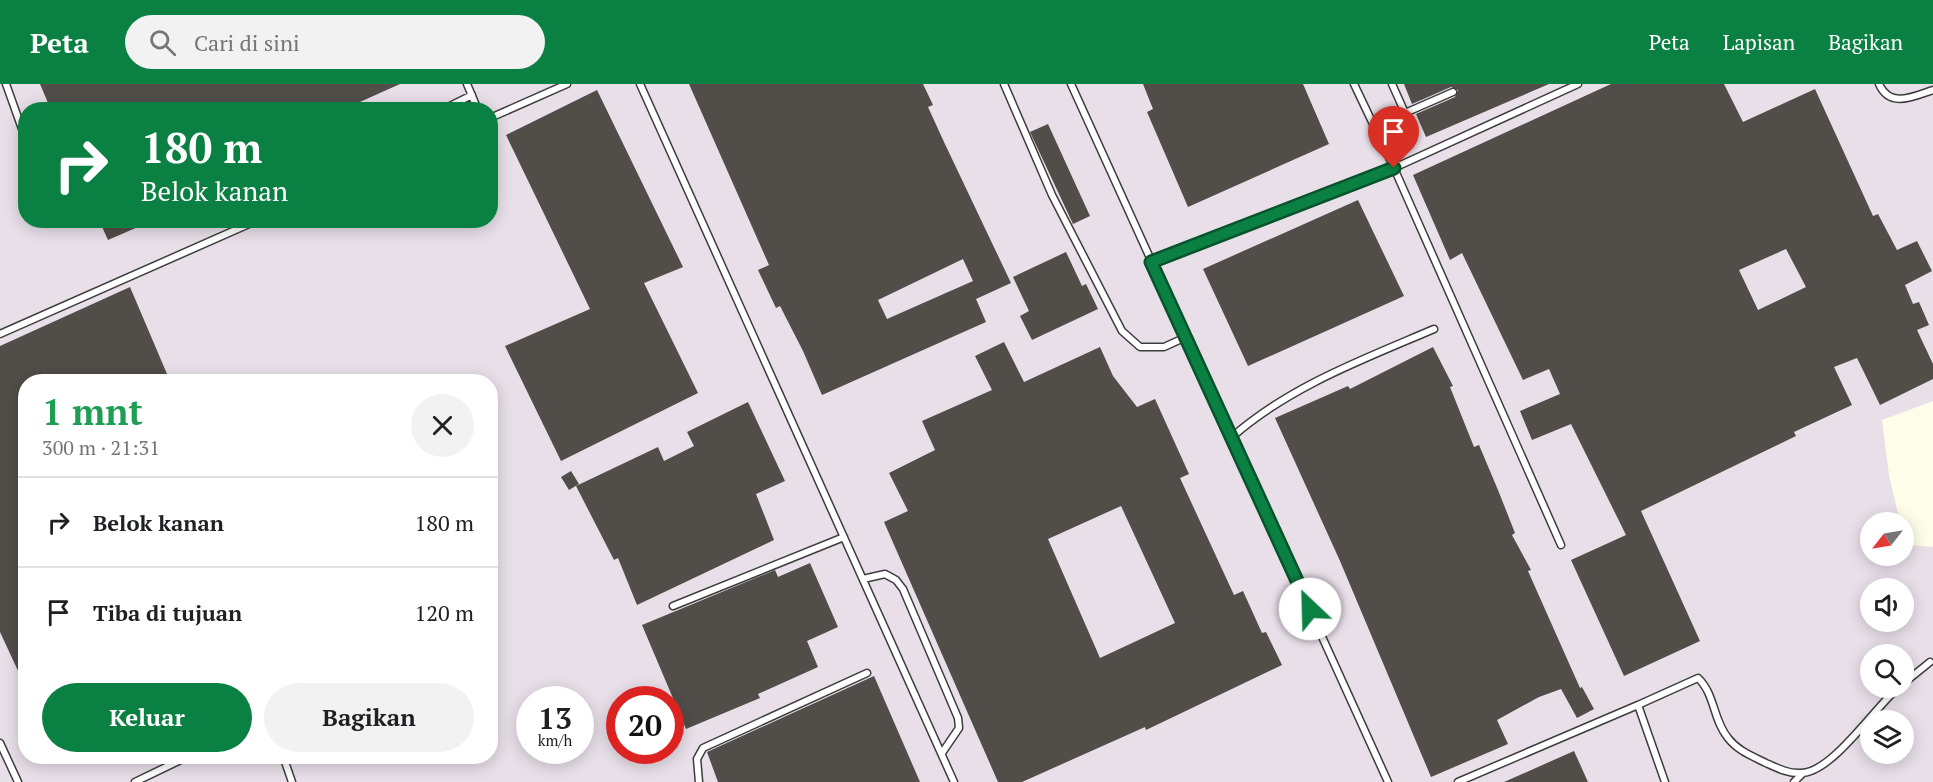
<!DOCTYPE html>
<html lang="id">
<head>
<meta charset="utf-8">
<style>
	:root { --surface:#fff; --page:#f2f2f2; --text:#202124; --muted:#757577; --line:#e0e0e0; --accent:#0b8043 }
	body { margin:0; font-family:"PT Serif",serif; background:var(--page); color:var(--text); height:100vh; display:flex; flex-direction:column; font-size:22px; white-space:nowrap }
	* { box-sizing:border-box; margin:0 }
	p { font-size:20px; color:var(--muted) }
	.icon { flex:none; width:33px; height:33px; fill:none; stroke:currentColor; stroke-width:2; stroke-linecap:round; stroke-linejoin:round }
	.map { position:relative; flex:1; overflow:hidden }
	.side { position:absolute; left:18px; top:290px; width:480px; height:390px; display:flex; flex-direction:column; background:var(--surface); border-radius:24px; box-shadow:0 3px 15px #0003 }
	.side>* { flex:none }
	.banner { position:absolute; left:18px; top:18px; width:480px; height:126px; border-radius:24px; box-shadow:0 3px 15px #0003; background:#0b8043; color:#fff; overflow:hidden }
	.needle { width:39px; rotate:239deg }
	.fabs { position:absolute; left:1860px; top:428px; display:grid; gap:12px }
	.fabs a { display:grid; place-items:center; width:54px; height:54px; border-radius:50%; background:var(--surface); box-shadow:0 3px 15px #0003; font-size:30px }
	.speed { position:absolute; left:516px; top:602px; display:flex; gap:12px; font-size:30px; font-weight:700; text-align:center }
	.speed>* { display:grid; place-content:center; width:78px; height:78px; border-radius:50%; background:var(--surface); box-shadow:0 3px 15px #0003; line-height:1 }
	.speed small { font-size:15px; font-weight:400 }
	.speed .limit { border:9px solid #d22; background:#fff; color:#111 }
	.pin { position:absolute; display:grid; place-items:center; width:51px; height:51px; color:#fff; margin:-62px -26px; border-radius:50% 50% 50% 0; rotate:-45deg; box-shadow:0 0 6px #0007 }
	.pin .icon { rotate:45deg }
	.me { position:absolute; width:66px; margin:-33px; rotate:336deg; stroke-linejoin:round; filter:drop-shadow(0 0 4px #0008) }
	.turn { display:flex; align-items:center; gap:21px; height:126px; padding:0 24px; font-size:27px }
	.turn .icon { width:78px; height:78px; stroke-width:2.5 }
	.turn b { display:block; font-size:42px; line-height:51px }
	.round { display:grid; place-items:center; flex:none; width:63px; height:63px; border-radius:32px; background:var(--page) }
	.head { display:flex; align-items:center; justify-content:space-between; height:102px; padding:0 24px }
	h1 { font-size:36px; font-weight:800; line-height:45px; color:#1e9e55 }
	.button { display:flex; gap:12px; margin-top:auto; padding:12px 24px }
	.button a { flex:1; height:69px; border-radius:36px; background:var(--accent); color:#fff; font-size:24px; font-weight:800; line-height:69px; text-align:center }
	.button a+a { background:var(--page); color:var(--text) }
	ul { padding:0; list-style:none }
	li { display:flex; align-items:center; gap:18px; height:90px; padding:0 24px; border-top:2px solid var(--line) }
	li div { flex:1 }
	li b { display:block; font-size:22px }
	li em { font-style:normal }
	header { display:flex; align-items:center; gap:36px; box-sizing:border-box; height:84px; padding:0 30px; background:var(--accent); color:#fff }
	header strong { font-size:28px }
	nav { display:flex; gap:33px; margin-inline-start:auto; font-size:21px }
	.search { width:420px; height:54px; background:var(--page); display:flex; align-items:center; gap:15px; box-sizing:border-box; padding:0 21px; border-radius:33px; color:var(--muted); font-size:22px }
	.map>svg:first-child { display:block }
	.industrial { fill:#e8dfe8; fill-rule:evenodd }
	.building { fill:#514d48; fill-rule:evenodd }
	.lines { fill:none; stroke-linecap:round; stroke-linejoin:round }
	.service-casing { stroke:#3d3d3d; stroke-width:9 }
	.service { stroke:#fff; stroke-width:6 }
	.route-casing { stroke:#07532c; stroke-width:15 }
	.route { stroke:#0b8043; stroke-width:10 }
</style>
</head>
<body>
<header>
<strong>Peta</strong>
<div class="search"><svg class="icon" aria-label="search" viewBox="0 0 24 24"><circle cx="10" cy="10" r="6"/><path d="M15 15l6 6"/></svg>Cari di sini</div>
<nav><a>Peta</a><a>Lapisan</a><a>Bagikan</a></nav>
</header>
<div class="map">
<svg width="1933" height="698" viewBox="0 0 1933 698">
	<rect width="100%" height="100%" fill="#fdfde9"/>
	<!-- industrial -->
	<path class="industrial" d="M0,0H1933V317L1882,336L1889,391L1900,438H1870V471H1904V445L1911,461L1933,463V698H0ZM26,26H490V136H26ZM26,297H490V672H26ZM1870,504H1904V537H1870ZM1870,570H1904V603H1870ZM530,615H580V666H530ZM620,615H670V666H620ZM1870,636H1904V669H1870Z"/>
	<!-- building -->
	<path class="building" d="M40,0H400L342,26H51Z
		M689,0H923L933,21L928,23L944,58L1011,199L976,215L986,238L822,311L803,267L780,222L776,224L758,186L769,181ZM963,175L973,197L887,235L878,216Z
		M1143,0H1303L1329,60L1188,123L1147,28L1153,25Z
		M1404,0H1549L1426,53L1416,30L1455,13L1458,6L1451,3L1412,20Z
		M1611,0H1724L1743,38L1815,5L1873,132L1878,130L1897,166L1917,157L1932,187L1905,201L1913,220L1919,218L1929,241L1917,246L1933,280V295L1880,321L1857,274L1834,283L1852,321L1794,348L1796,352L1641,427L1700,557L1624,592L1571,476L1626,451L1571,340L1532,356L1520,327L1560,310L1549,285L1523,296L1462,169L1450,176L1413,91ZM1786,165L1806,203L1758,226L1739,186Z
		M597,6L683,183L644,199L698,309L561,377L505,262L590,225L506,51Z
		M1048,40L1090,132L1073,140L1030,48Z
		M1358,116L1404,212L1248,282L1203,185Z
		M99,136H154L108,156Z
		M1066,168L1082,202L1086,200L1098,225L1032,256L1020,232L1029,227L1013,193Z
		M130,203L170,297H26V604L0,548V262Z
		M1004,258L1024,298L1100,263L1113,292L1137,323L1155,315L1189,390L1180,394L1234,511L1243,507L1262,549L1266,548L1282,581L1146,646L1145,643L1022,698H998L884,438L908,427L889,389L935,366L922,337L992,306L975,272ZM1121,422L1175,539L1100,574L1048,455Z
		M1433,263L1453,302L1450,303L1474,363L1479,361L1498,406L1515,449L1512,451L1531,486L1528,487L1580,604L1582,603L1594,625L1577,634L1561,605L1539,613L1497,636L1508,660L1431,693L1340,477L1275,334L1348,302L1350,305Z
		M748,318L785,397L756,410L774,456L637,521L618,474L614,476L576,402L658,363L664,377L694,362L687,348Z
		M571,387L579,400L569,406L561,393Z
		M810,479L838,543L807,557L818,583L758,610L760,614L686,645L642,541L775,486L778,493Z
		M874,592L920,698H718L707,668Z
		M1574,667L1588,698H1504Z"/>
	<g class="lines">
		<!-- service casing -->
		<g class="service-casing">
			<path id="service" d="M6,0L26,56
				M467,0L478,26
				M640,0L954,698
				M1004,0L1052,111L1122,247L1140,263H1164L1186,253
				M1071,0L1388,698
				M1354,0L1394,84L1578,0
				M1879,0C1890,25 1914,12 1933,6
				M442,26L472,11
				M1405,29L1453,8
				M490,34L567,0
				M1374,44L1405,29L1392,0
				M1151,178L1394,84L1561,461
				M0,250L258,136
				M1232,353C1290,302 1364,275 1434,245
				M863,495L885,490L896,496L903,505L958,634L959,644L942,669
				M673,522L844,453
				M1904,599L1930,578
				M1638,621L1698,594C1715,610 1713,636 1728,654C1738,667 1752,672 1766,679C1777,684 1789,690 1801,689C1832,689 1875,623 1899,603
				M0,659L18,698
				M283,672L292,698
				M135,698L189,672
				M699,698L697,675L703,664L867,589
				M1458,698L1638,621L1665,698
				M1794,698L1802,690"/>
		</g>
		<!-- service -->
		<use href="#service" class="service"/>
	</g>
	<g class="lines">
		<!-- route casing -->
		<g class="route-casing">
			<path id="route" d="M1310,525L1151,178L1394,84"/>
		</g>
		<!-- route -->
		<use href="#route" class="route"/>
	</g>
</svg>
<div class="fabs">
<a><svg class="needle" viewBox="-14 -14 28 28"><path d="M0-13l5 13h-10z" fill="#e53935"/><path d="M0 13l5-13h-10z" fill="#757577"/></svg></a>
<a><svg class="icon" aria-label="sound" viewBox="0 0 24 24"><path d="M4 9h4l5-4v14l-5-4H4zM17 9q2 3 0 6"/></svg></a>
<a><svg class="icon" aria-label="search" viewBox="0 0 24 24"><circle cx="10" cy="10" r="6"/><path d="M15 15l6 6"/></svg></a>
<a><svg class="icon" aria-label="layers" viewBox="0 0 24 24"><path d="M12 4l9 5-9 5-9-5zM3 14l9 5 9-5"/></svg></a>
</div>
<div class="speed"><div>13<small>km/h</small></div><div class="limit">20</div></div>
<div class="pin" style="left:1394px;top:84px;background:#d93025"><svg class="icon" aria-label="arrive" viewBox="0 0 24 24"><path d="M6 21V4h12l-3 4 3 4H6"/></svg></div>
<svg class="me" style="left:1310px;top:525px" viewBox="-20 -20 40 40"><circle r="19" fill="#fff"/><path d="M0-13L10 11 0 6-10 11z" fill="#0b8043"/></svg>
<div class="banner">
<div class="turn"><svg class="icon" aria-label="right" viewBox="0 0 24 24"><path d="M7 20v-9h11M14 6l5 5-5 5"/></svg><div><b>180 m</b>Belok kanan</div></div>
</div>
<section class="side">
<div class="head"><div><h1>1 mnt</h1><p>300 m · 21:31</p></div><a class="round"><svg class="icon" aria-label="close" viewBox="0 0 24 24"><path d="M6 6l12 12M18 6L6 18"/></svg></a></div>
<ul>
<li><svg class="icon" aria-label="right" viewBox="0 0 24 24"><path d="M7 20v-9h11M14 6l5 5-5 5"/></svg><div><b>Belok kanan</b></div><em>180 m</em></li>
<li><svg class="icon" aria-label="arrive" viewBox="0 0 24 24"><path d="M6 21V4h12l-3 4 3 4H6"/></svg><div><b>Tiba di tujuan</b></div><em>120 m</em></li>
</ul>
<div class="button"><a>Keluar</a><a>Bagikan</a></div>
</section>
</div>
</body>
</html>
